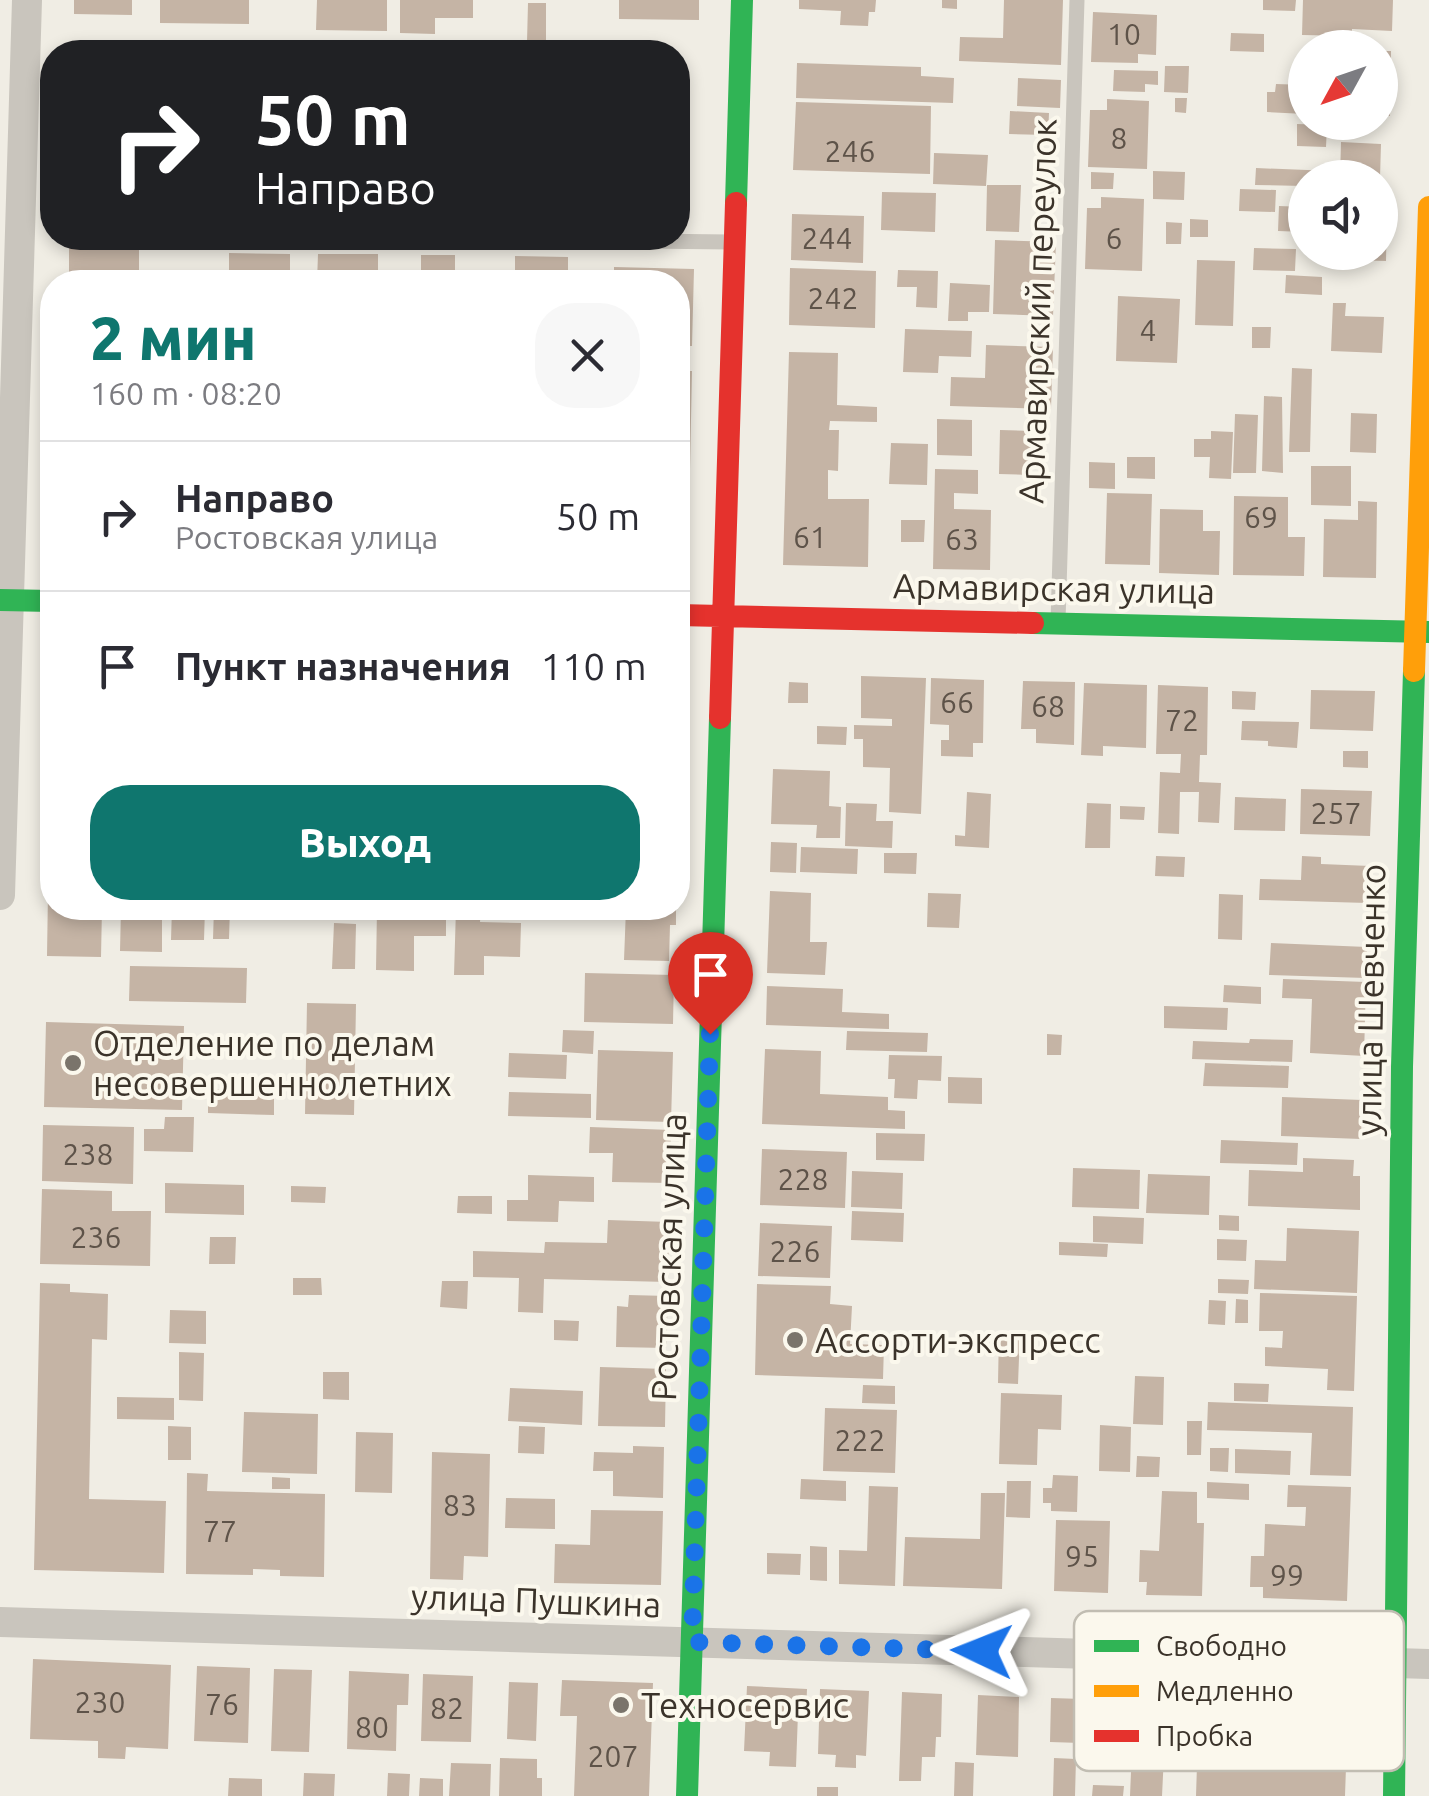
<!DOCTYPE html>
<html lang="ru">
<head>
<meta charset="utf-8">
<style>
	:root { --surface:#fff; --page:#f7f7f7; --text:#2b2b33; --muted:#7c7c81; --line:#e1e1e2; --accent:#0f766e }
	body { margin:0; font-family:Ubuntu,sans-serif; background:var(--page); color:var(--text); height:100vh; display:flex; flex-direction:column; font-size:38px; white-space:nowrap }
	* { box-sizing:border-box; margin:0 }
	p { font-size:32px; color:var(--muted) }
	.icon { flex:none; width:55px; height:55px; fill:none; stroke:currentColor; stroke-width:2; stroke-linecap:round; stroke-linejoin:round }
	.map { position:relative; flex:1; overflow:hidden }
	.sheet { position:absolute; left:40px; top:270px; width:650px; height:650px; display:flex; flex-direction:column; background:var(--surface); border-radius:40px; box-shadow:0 5px 15px #0003 }
	.sheet>* { flex:none }
	.guide { position:absolute; left:40px; top:40px; width:650px; height:210px; border-radius:40px; box-shadow:0 5px 15px #0003; background:#202124; color:#fff; overflow:hidden }
	.needle { width:65px; rotate:230deg }
	.controls { position:absolute; left:1288px; top:30px; display:grid; gap:20px }
	.controls a { display:grid; place-items:center; width:110px; height:110px; border-radius:50%; background:var(--surface); box-shadow:0 5px 15px #0003; font-size:50px }
	.pin { position:absolute; display:grid; place-items:center; width:85px; height:85px; color:#fff; margin:-102px -42px; border-radius:50% 50% 50% 0; rotate:-45deg; box-shadow:0 0 10px #0007 }
	.pin .icon { rotate:45deg }
	.me { position:absolute; width:110px; margin:-55px; rotate:272deg; stroke-linejoin:round; filter:drop-shadow(0 0 8px #0008) }
	.turn { display:flex; align-items:center; gap:35px; height:210px; padding:0 50px; font-size:45px }
	.turn .icon { width:130px; height:130px; stroke-width:2.5 }
	.turn b { display:block; font-size:70px; line-height:85px }
	.round { display:grid; place-items:center; flex:none; width:105px; height:105px; border-radius:40px; background:var(--page) }
	.overview { display:flex; align-items:center; justify-content:space-between; height:170px; padding:0 50px }
	h1 { font-size:60px; font-weight:800; line-height:75px; color:var(--accent) }
	.action { display:flex; gap:20px; margin-top:auto; padding:20px 50px }
	.action a { flex:1; height:115px; border-radius:40px; background:var(--accent); color:#fff; font-size:40px; font-weight:800; line-height:115px; text-align:center }
	ul { padding:0; list-style:none }
	li { display:flex; align-items:center; gap:30px; height:150px; padding:0 50px; border-top:2px solid var(--line) }
	li div { flex:1 }
	li b { display:block; font-size:38px }
	li em { font-style:normal }
	.map>svg:first-child { display:block }
	.building { fill:#c5b4a5 }
	.lines { fill:none; stroke-linecap:round; stroke-linejoin:round }
	.lane { stroke:#c9c5bd; stroke-width:15 }
	.street { stroke:#c9c5bd; stroke-width:30 }
	.fast { stroke:#30b455; stroke-width:22 }
	.slow { stroke:#ff9f0a; stroke-width:22 }
	.jam { stroke:#e5322d; stroke-width:22 }
	.route { stroke:#1a73e8; stroke-width:18; stroke-dasharray:0 32.4 }
	.poi-dot { fill:#7a746b; stroke:#fbf8ed; stroke-width:4 }
	.labels { text-anchor:middle; dominant-baseline:central; stroke-width:8; stroke-linejoin:round; paint-order:stroke }
	.number-label { font-size:30px; fill:#5e5349 }
	.street-label { font-size:35px; fill:#3b332a; stroke:#fbf8ed }
	.poi-label { font-size:35px; fill:#3b332a; stroke:#fbf8ed; text-anchor:start }
	.key { fill:#fbf8ed; stroke:#c1bdb2; stroke-width:2.5 }
	.key-label { font-size:28px; fill:#3b332a }
</style>
</head>
<body>
<div class="map">
<svg width="1429" height="1796" viewBox="0 0 1429 1796">
	<rect width="100%" height="100%" fill="#f0ede4"/>
	<!-- building -->
	<path class="building" d="M74,0H132V15L74,14Z
		M160,0H249V24L160,23Z
		M317,0H387V31L316,30Z
		M400,0H473V18H435V34L400,33Z
		M619,0H699V20L619,19Z
		M799,0H876L875,12H869L868,26L840,25L841,11L799,9Z
		M942,0H957V9L942,8Z
		M1004,0H1063L1061,65L959,61L960,37L1003,38Z
		M1263,0H1296L1295,11L1263,10Z
		M1303,0H1393L1392,31L1352,29V36L1302,35Z
		M528,3H546V43L527,42Z
		M1093,12L1157,15L1156,55L1138,54V63L1091,62Z
		M1231,33L1264,34V52L1230,51Z
		M113,42L128,43V52H113Z
		M245,43L302,44V52H245Z
		M1380,51H1391L1390,116H1380Z
		M797,63L921,67V76L954,78L953,103L796,98Z
		M1165,66H1189L1188,93L1164,92Z
		M678,67H687V96H678Z
		M1114,70L1158,71V85L1145,84V92L1113,91Z
		M1018,78L1061,80L1060,108L1017,106Z
		M1276,84L1305,85V114L1267,112V92H1275Z
		M1175,98H1187L1186,113L1175,112Z
		M1107,99L1149,101L1147,169L1088,167L1090,110H1107Z
		M796,102L931,106L930,174L793,170Z
		M1010,111L1049,113L1048,135L1009,134Z
		M678,116L684,117V136H678Z
		M1297,124L1327,125L1326,147L1297,146Z
		M1341,142L1381,144L1380,178H1340Z
		M934,153L988,155L986,186L933,184Z
		M1256,168L1332,171V178H1305V186L1255,185Z
		M1153,171L1185,172L1184,200L1153,199Z
		M1091,172L1114,173L1113,189H1091Z
		M987,185H1021L1019,232L986,231Z
		M1240,189L1276,190L1275,212L1239,211Z
		M882,192L936,193L935,232L881,230Z
		M1101,197L1144,199L1142,271L1085,269L1087,208H1101Z
		M1279,206L1305,207V232L1278,231Z
		M1380,210H1387L1386,261L1313,259V252H1380Z
		M792,214L864,216L863,263L791,260Z
		M1190,219L1208,220V237H1190Z
		M1166,222L1182,223L1181,244H1166Z
		M69,238H139V272L183,273V282H69Z
		M995,240L1056,242L1053,316L993,314Z
		M1254,248L1296,249L1295,271L1253,270Z
		M229,253L290,254V282H229Z
		M318,254H378V282H317Z
		M421,255H455V282H421Z
		M515,256L568,257V282H515Z
		M1197,260L1235,261L1233,326L1195,325Z
		M614,267L694,269L692,346H678V282H614Z
		M790,268L876,271L875,328L789,325Z
		M898,270L938,271L937,308L916,307L917,287H897Z
		M1286,275L1322,277V295L1285,293Z
		M950,283L990,285L989,312H968V321H948Z
		M1118,296L1180,299L1177,363L1116,361Z
		M1333,303H1346L1345,316L1384,317L1382,353L1331,351Z
		M1252,327H1271L1270,348H1252Z
		M905,329L972,331L971,357L939,356L938,373L903,372Z
		M986,345L1053,347L1051,409L950,406L951,377L985,378Z
		M789,352L838,353L837,405L877,407V422L830,421L829,430H839L838,471L828,470V499H869L868,567L783,565Z
		M1292,368L1312,369L1310,452H1289Z
		M678,371H692L688,567H678Z
		M1264,396L1282,397L1283,473L1262,471Z
		M1351,413L1377,414L1376,453L1350,452Z
		M1235,414L1258,415L1256,473H1233Z
		M937,419L972,420V456L937,455Z
		M1000,430L1032,431L1031,475L999,474Z
		M1211,431L1233,432L1231,479L1209,478L1210,457H1194V439H1211Z
		M891,443L928,444L927,485L889,484Z
		M1127,457H1155V479L1127,478Z
		M1089,462L1115,463V489L1089,488Z
		M1311,466H1351V506L1311,505Z
		M935,469L978,470V494L954,493V509L991,510L990,570L933,569Z
		M1107,493L1152,494L1150,565L1105,564Z
		M1234,496L1288,497V537H1305L1304,576L1233,575Z
		M1358,501L1377,502L1376,578L1323,577L1324,519L1358,520Z
		M1160,509L1203,510V531H1220L1219,575L1159,573Z
		M901,520H925L924,542H901Z
		M861,676L926,678L921,814L889,812L890,768L863,767V739H854V725L892,726V719L861,718Z
		M931,678L984,680L983,743H973V757L941,756V740H949V725L930,724Z
		M1023,681L1075,682L1074,745L1036,743V729H1021Z
		M789,682L808,683V703H788Z
		M1084,683L1147,685L1146,748L1103,746V756L1081,755Z
		M1158,685L1208,687L1207,755H1200L1199,782L1221,783L1219,823L1198,822L1199,792H1180L1179,834L1158,833L1160,772L1180,773L1181,754H1156Z
		M1311,690L1375,691L1373,731L1310,729Z
		M1232,691L1256,692L1255,710L1232,709Z
		M1242,721L1299,722L1297,748L1268,746V741L1241,740Z
		M817,726L847,727L846,745L817,744Z
		M1343,751H1368V768L1343,767Z
		M773,769L830,771L829,806L841,807L840,838H816L817,825L771,824Z
		M1301,789L1372,791L1370,836L1300,834Z
		M967,792L991,794L989,848L955,846V835L965,836Z
		M1235,797L1286,799L1285,831L1234,830Z
		M846,803L877,804L876,821H893L892,848L845,846Z
		M1087,803L1111,804L1110,848H1085Z
		M1120,806L1145,807L1144,820L1120,819Z
		M771,842L797,843L796,873L770,872Z
		M801,847L858,849L857,874L800,872Z
		M884,853H917L916,874L884,873Z
		M1156,856L1185,857L1184,877L1155,876Z
		M1302,856L1321,857V864L1370,866L1368,903L1259,900L1260,879L1301,880Z
		M770,891L811,893L810,942H827L825,975L767,973Z
		M48,892H52V908H102L101,957L47,956Z
		M928,893L961,894L959,928L927,927Z
		M1219,894L1243,895L1242,940L1218,939Z
		M121,908H148L147,919H162V952L120,951Z
		M172,908H205L204,940H171Z
		M214,908H230L229,939H213Z
		M377,908H446V936H414V971L376,970Z
		M456,908H481L480,922L521,923L520,957L484,956V975H454Z
		M626,908H676V925H670L669,961L624,960Z
		M334,923L356,924L355,969H332Z
		M1271,943L1367,947L1366,978L1269,975Z
		M130,966L247,968L246,1003L129,1001Z
		M585,973L674,975L673,1024L584,1022Z
		M1283,979L1366,982L1364,1056L1310,1053L1312,999L1282,998Z
		M1224,985L1261,987V1004L1223,1002Z
		M767,986L843,989L842,1012L889,1014V1029L766,1025Z
		M307,1003L356,1004L354,1115L305,1114Z
		M1164,1006L1228,1008L1227,1030L1164,1028Z
		M46,1022L184,1026L182,1110L44,1107Z
		M563,1030L594,1031L593,1054L562,1052Z
		M847,1031L928,1033L927,1052L846,1050Z
		M1047,1034L1062,1035L1061,1055H1047Z
		M1250,1039L1293,1040L1292,1062L1192,1059L1193,1041L1249,1043Z
		M765,1049L821,1051L820,1094L888,1097V1110L905,1111V1129L762,1124Z
		M598,1050L673,1052L671,1122L596,1120Z
		M509,1053L567,1055L566,1079L508,1077Z
		M889,1055L942,1056L941,1081L918,1080L917,1099L894,1098L895,1079H888Z
		M1205,1063L1289,1066L1288,1088L1203,1086Z
		M948,1077L982,1078V1104L948,1103Z
		M208,1089L274,1091V1115L208,1113Z
		M509,1092L591,1094V1118L508,1116Z
		M1282,1097L1362,1100L1361,1139L1281,1136Z
		M165,1117H194L193,1152L144,1151V1129H164Z
		M43,1125L134,1127L133,1184L42,1181Z
		M590,1127L671,1130L670,1183L612,1182L613,1153H589Z
		M876,1133L925,1134L924,1161L876,1160Z
		M1221,1140L1298,1143L1297,1165L1220,1163Z
		M762,1149L847,1152L845,1208L760,1205Z
		M1303,1158L1354,1160L1353,1176H1360V1210L1248,1206L1249,1170L1303,1172Z
		M1073,1168L1140,1170L1139,1209L1072,1207Z
		M852,1171L903,1173L902,1209L851,1207Z
		M1148,1174L1210,1176L1209,1215L1146,1213Z
		M528,1175L594,1177V1202L559,1201L558,1222L507,1221V1200H528Z
		M165,1183L244,1185V1215L165,1213Z
		M291,1186L326,1187L325,1203L291,1202Z
		M42,1189L112,1191V1211H151L150,1266L40,1264Z
		M458,1196H492V1214L457,1213Z
		M852,1211L904,1213L903,1242L851,1240Z
		M1219,1215L1239,1216V1231L1219,1230Z
		M1093,1216L1144,1218L1143,1244L1093,1242Z
		M608,1220L669,1222L668,1282L544,1279L543,1313L518,1312L519,1278L473,1277V1251L544,1253L545,1242L607,1243Z
		M760,1223L832,1226L830,1278L758,1276Z
		M1287,1228L1359,1231L1357,1293L1254,1289L1255,1260L1286,1261Z
		M210,1237H236L235,1264H209Z
		M1217,1239L1247,1240L1246,1261L1217,1260Z
		M1059,1242L1108,1244L1107,1257L1059,1255Z
		M293,1278H321L322,1295H293Z
		M1218,1279L1249,1280L1248,1294L1218,1293Z
		M442,1281H468L467,1309L440,1307Z
		M40,1283L70,1284V1292L108,1294L107,1340L92,1339L89,1499L166,1501L164,1573L34,1570Z
		M757,1284L831,1286L830,1304L852,1306L850,1344L884,1345L883,1379L755,1375Z
		M1260,1293L1357,1296L1354,1391L1327,1390L1328,1369L1265,1366V1347L1282,1348L1283,1331H1259Z
		M629,1295L668,1296L666,1348L616,1347L617,1306L628,1307Z
		M1236,1299L1248,1300V1323H1235Z
		M1209,1300L1226,1301L1225,1325L1208,1324Z
		M170,1310L206,1311V1344L169,1343Z
		M554,1320L579,1321L578,1341L554,1340Z
		M999,1331L1020,1332L1018,1384L998,1383Z
		M179,1352L204,1353L203,1401L179,1400Z
		M600,1367L666,1369L665,1427L598,1426Z
		M323,1372H349V1400L323,1399Z
		M1135,1376L1164,1377L1163,1425L1133,1424Z
		M1234,1383L1269,1384L1268,1402L1234,1401Z
		M863,1385L895,1386V1404L862,1403Z
		M510,1388L583,1391L582,1425L508,1421Z
		M1001,1393L1062,1395L1061,1430L1038,1429L1037,1465L999,1464Z
		M117,1397L174,1398V1420L117,1419Z
		M1208,1402L1353,1407L1351,1476L1310,1475L1312,1433L1207,1430Z
		M825,1408L897,1410L895,1473L823,1471Z
		M244,1412L318,1414L317,1474L242,1472Z
		M1187,1421H1202L1201,1455H1187Z
		M1100,1425L1131,1427L1130,1472L1099,1471Z
		M168,1426L191,1427V1460H168Z
		M519,1426L545,1427L544,1454L518,1453Z
		M356,1432L393,1433L392,1493L355,1492Z
		M633,1446L664,1447L663,1498L613,1496V1471H593L594,1452L633,1453Z
		M1210,1448H1229L1228,1472L1210,1471Z
		M1235,1449L1291,1451L1290,1475L1235,1473Z
		M432,1452L490,1454L488,1557L464,1556L463,1580L430,1579Z
		M1137,1456L1160,1457L1159,1477H1136Z
		M187,1473L208,1474L207,1491L325,1494L324,1577L280,1576V1570L253,1569V1575L186,1574Z
		M1053,1475L1078,1476L1077,1512L1051,1511V1503H1043V1488H1052Z
		M272,1477L290,1478V1489H272Z
		M801,1479L846,1481V1501L800,1499Z
		M1007,1481H1031L1030,1518L1006,1517Z
		M1207,1482L1249,1484V1500L1207,1498Z
		M1288,1485L1351,1487L1347,1601L1263,1598V1587H1250L1251,1556H1264L1265,1524L1305,1526L1306,1507H1287Z
		M869,1486L898,1487L895,1586L839,1584V1550L867,1551Z
		M1162,1491L1197,1492V1523H1204L1202,1596L1146,1595L1147,1582H1139L1140,1550L1159,1551Z
		M981,1493H1005L1002,1589L903,1586L905,1537L980,1539Z
		M506,1498L555,1499V1529L505,1528Z
		M591,1510L663,1511L661,1585L554,1583L555,1544L590,1545Z
		M1056,1520L1110,1521L1108,1593L1054,1591Z
		M810,1546L827,1547V1581L810,1580Z
		M767,1553L801,1554L800,1575L767,1574Z
		M33,1659L171,1665L168,1749L126,1747L125,1759L98,1758V1741L30,1739Z
		M197,1666L250,1668L248,1743L194,1741Z
		M274,1669L312,1670L309,1752L271,1751Z
		M349,1671L409,1674L408,1705H397L396,1751L347,1749Z
		M423,1674L473,1676L471,1742L421,1741Z
		M562,1680L653,1683L649,1796H574L577,1716H560Z
		M509,1682L538,1683L536,1741L507,1739Z
		M747,1686L807,1689L806,1714L798,1713L796,1767L769,1766L770,1752L744,1751Z
		M820,1689L869,1691L866,1756L856,1755V1768L835,1767L836,1755L818,1754Z
		M902,1692L942,1694L941,1737H936L935,1757H922L921,1781H899Z
		M978,1695L1019,1697L1018,1757L976,1755Z
		M1051,1698L1114,1700L1112,1744L1050,1742Z
		M1134,1701L1176,1702L1174,1756L1164,1755L1162,1796H1130Z
		M1199,1703L1348,1709L1345,1796H1196Z
		M500,1758L537,1759V1778H542V1796H499Z
		M1054,1758L1076,1759L1075,1796H1053Z
		M955,1762L974,1763L973,1796H954Z
		M451,1763L491,1764L490,1796H449Z
		M304,1773L335,1774L334,1796H303Z
		M388,1773L410,1774L409,1796H387Z
		M229,1778L262,1779V1796H228Z
		M420,1778L443,1779V1796H419Z
		M1093,1785L1124,1786L1123,1796H1092Z
		M817,1787H838V1796H817Z"/>
	<g class="lines">
		<!-- lane -->
		<path class="lane" d="M366,238L731,242
			M1058,621L1077,0"/>
		<!-- street -->
		<path class="street" d="M0,895L27,0
			M0,1622L1429,1664"/>
		<!-- fast -->
		<path class="fast" d="M736,203L742,0
			M0,600L52,601
			M1033,623L1429,632
			M687,1796L720,718
			M1394,1796L1402,1067L1414,671"/>
		<!-- slow -->
		<path class="slow" d="M1414,671L1429,207"/>
		<!-- jam -->
		<path class="jam" d="M678,615L1033,623
			M720,718L736,203"/>
	</g>
	<g class="lines">
		<!-- route -->
		<path class="route" d="M710,1034L692,1642L982,1651"/>
	</g>
	<!-- markers -->
	<g class="poi-dot">
		<circle cx="73" cy="1063" r="10"/>
		<circle cx="795" cy="1340" r="10"/>
		<circle cx="621" cy="1705" r="10"/>
	</g>
	<g class="labels">
		<!-- number labels -->
		<g class="number-label">
			<text x="1124" y="34">10</text>
			<text x="1119" y="138">8</text>
			<text x="850" y="151">246</text>
			<text x="827" y="238">244</text>
			<text x="1114" y="238">6</text>
			<text x="833" y="298">242</text>
			<text x="1148" y="330">4</text>
			<text x="1261" y="517">69</text>
			<text x="810" y="537">61</text>
			<text x="962" y="539">63</text>
			<text x="957" y="702">66</text>
			<text x="1048" y="706">68</text>
			<text x="1182" y="720">72</text>
			<text x="1336" y="813">257</text>
			<text x="88" y="1154">238</text>
			<text x="803" y="1179">228</text>
			<text x="96" y="1237">236</text>
			<text x="795" y="1251">226</text>
			<text x="860" y="1440">222</text>
			<text x="460" y="1505">83</text>
			<text x="220" y="1531">77</text>
			<text x="1082" y="1556">95</text>
			<text x="1287" y="1575">99</text>
			<text x="100" y="1702">230</text>
			<text x="222" y="1704">76</text>
			<text x="447" y="1708">82</text>
			<text x="372" y="1727">80</text>
			<text x="613" y="1756">207</text>
		</g>
		<!-- street labels -->
		<g class="street-label">
			<text transform="translate(1037 311) rotate(-88)">Армавирский переулок</text>
			<text transform="translate(1054 588) rotate(1)">Армавирская улица</text>
			<text transform="translate(1370 1000) rotate(-89)">улица Шевченко</text>
			<text transform="translate(668 1257) rotate(-88)">Ростовская улица</text>
			<text transform="translate(536 1600) rotate(2)">улица Пушкина</text>
		</g>
		<!-- poi labels -->
		<g class="poi-label">
			<text x="93" y="1043">Отделение по делам<tspan x="93" dy="40">несовершеннолетних</tspan></text>
			<text x="815" y="1340">Ассорти-экспресс</text>
			<text x="641" y="1705">Техносервис</text>
		</g>
	</g>
	<!-- legend -->
	<rect x="1074" y="1611" width="330" height="160" rx="15" class="key"/>
	<rect x="1094" y="1640" width="45" height="12" fill="#30b455"/>
	<rect x="1094" y="1685" width="45" height="12" fill="#ff9f0a"/>
	<rect x="1094" y="1730" width="45" height="12" fill="#e5322d"/>
	<g class="key-label">
		<text x="1156" y="1656">Свободно</text>
		<text x="1156" y="1701">Медленно</text>
		<text x="1156" y="1746">Пробка</text>
	</g>
</svg>
<div class="controls">
<a><svg class="needle" viewBox="-14 -14 28 28"><path d="M0-13l5 13h-10z" fill="#e53935"/><path d="M0 13l5-13h-10z" fill="#7c7c81"/></svg></a>
<a><svg class="icon" aria-label="sound" viewBox="0 0 24 24"><path d="M4 9h4l5-4v14l-5-4H4zM17 9q2 3 0 6"/></svg></a>
</div>
<div class="pin" style="left:710px;top:1034px;background:#d93025"><svg class="icon" aria-label="arrive" viewBox="0 0 24 24"><path d="M6 21V4h12l-3 4 3 4H6"/></svg></div>
<svg class="me" style="left:982px;top:1651px" viewBox="-20 -20 40 40"><path d="M0-17L14 15 0 8-14 15z" fill="#1a73e8" stroke="#fff" stroke-width="4"/></svg>
<div class="guide">
<div class="turn"><svg class="icon" aria-label="right" viewBox="0 0 24 24"><path d="M7 20v-9h11M14 6l5 5-5 5"/></svg><div><b>50 m</b>Направо</div></div>
</div>
<section class="sheet">
<div class="overview"><div><h1>2 мин</h1><p>160 m · 08:20</p></div><a class="round"><svg class="icon" aria-label="close" viewBox="0 0 24 24"><path d="M6 6l12 12M18 6L6 18"/></svg></a></div>
<ul>
<li><svg class="icon" aria-label="right" viewBox="0 0 24 24"><path d="M7 20v-9h11M14 6l5 5-5 5"/></svg><div><b>Направо</b><p>Ростовская улица</p></div><em>50 m</em></li>
<li><svg class="icon" aria-label="arrive" viewBox="0 0 24 24"><path d="M6 21V4h12l-3 4 3 4H6"/></svg><div><b>Пункт назначения</b></div><em>110 m</em></li>
</ul>
<div class="action"><a>Выход</a></div>
</section>
</div>
</body>
</html>
